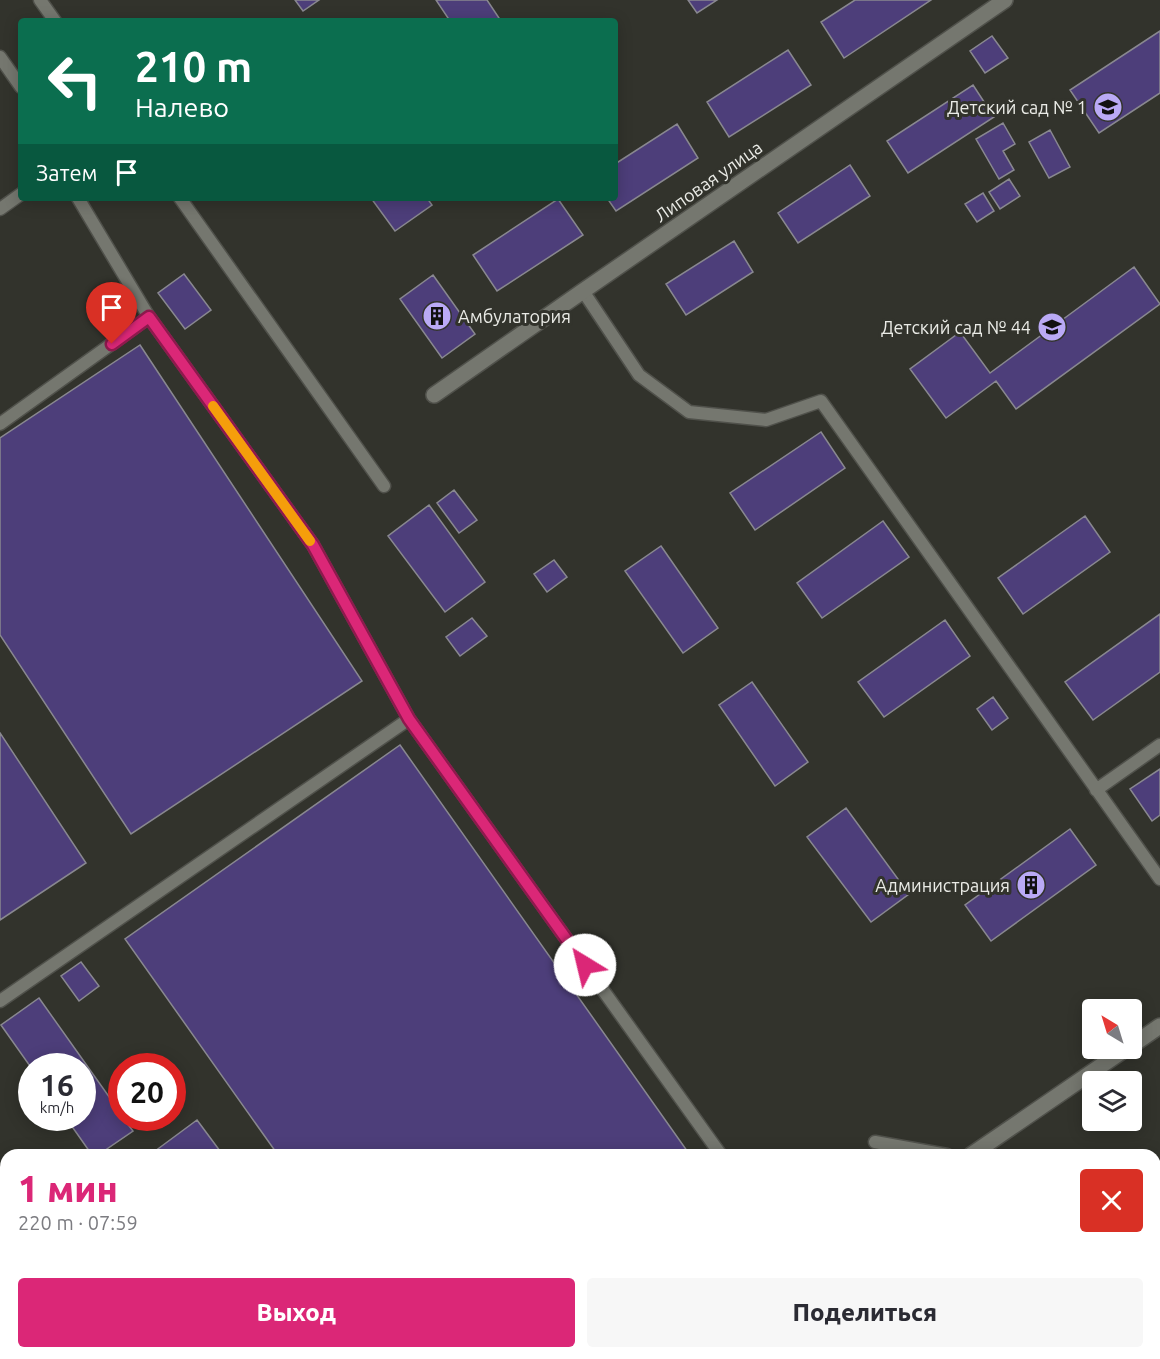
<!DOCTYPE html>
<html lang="ru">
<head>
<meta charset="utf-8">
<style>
	:root { --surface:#fff; --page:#f7f7f7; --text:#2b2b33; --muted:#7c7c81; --accent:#db2777 }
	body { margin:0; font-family:Ubuntu,sans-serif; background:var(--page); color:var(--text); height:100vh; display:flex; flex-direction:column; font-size:22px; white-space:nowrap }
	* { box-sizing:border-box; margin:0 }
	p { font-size:20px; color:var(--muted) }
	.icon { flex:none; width:33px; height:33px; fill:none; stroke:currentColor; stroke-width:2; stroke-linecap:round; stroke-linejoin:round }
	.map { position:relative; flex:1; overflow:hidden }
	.side { position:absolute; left:0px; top:1149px; width:1161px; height:210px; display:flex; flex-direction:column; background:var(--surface); border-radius:18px 18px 0 0; box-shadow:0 3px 15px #0003 }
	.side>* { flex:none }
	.top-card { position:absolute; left:18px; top:18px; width:600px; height:183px; border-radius:6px; box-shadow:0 3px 15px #0003; background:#0b6e4f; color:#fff; overflow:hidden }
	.needle { width:39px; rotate:322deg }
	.fabs { position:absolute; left:1082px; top:999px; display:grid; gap:12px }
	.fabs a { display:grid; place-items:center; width:60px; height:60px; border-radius:6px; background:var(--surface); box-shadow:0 3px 15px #0003; font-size:30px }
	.speed { position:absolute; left:18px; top:1053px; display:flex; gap:12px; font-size:30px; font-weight:700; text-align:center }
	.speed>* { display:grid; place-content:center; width:78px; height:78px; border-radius:50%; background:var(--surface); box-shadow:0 3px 15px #0003; line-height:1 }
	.speed small { font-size:15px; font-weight:400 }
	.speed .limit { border:9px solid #d22; background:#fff; color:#111 }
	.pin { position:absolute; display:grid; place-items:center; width:51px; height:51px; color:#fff; margin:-62px -26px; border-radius:50% 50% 50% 0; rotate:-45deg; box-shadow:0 0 6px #0007 }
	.pin .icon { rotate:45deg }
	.me { position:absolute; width:66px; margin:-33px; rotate:324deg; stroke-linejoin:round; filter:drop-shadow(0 0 4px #0008) }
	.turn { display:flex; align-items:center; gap:21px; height:126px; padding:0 18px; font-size:27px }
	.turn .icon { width:78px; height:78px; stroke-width:2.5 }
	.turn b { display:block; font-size:42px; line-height:51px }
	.then { display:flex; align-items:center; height:57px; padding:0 18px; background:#0003; gap:12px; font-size:22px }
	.round { display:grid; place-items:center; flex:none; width:63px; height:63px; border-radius:6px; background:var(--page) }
	.overview { display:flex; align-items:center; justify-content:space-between; height:102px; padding:0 18px }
	h1 { font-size:36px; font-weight:800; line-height:45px; color:var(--accent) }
	.cta { display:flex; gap:12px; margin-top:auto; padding:12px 18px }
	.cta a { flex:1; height:69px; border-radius:6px; background:var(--accent); color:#fff; font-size:24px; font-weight:800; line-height:69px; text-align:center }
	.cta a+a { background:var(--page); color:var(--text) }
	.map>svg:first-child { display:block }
	.building { fill:#4d3e7a; stroke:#898890; stroke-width:1.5 }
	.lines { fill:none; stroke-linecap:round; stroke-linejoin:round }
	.lane-casing { stroke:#50514b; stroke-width:15 }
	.street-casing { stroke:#50514b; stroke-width:18 }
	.lane { stroke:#75776f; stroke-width:12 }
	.street { stroke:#75776f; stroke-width:15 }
	.route-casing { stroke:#8e194d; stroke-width:15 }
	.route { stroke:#db2777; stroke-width:10 }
	.slow { stroke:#f59e0b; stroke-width:10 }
	.labels { text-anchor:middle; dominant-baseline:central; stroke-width:6; stroke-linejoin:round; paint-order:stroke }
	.poi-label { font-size:18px; fill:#eaebe6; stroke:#32332c; text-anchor:end }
	.street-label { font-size:18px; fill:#eaebe6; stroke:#32332c }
</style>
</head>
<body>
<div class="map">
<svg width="1160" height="1359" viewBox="0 0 1160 1359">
	<rect width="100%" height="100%" fill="#32332c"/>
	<!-- building -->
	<path class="building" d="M295,0H319L303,11Z
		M436,0H487L501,21H450Z
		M688,0H717L697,13Z
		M855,0H931L844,58L821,22Z
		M1160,31V93L1099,133L1070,90Z
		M992,36L1008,58L985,73L970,51Z
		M788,50L811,85L729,137L707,102Z
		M973,85L994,117L908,173L887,141Z
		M1003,123L1015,144L1003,151L1014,170L999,179L976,139Z
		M677,124L698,158L616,211L607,198H615V164Z
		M1050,130L1070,167L1049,178L1029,142Z
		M850,165L870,196L798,243L778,213Z
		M1009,179L1020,196L1000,209L989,192Z
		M983,193L994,211L977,222L965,204Z
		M371,198H427L432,205L395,231Z
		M558,199L583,235L497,291L473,255Z
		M734,241L753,272L686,315L666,284Z
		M1134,267L1160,304L1016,409L996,381L946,418L910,369L960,332L990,373Z
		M184,274L211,310L185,329L158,293Z
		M433,275L475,334L442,358L400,299Z
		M140,345L362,681L131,834L0,635V438Z
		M821,432L845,468L755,530L730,493Z
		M454,490L477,520L459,533L437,503Z
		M429,505L485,582L445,612L388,536Z
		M1085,516L1110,552L1023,614L998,578Z
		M883,521L909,557L822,618L797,583Z
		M661,546L718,628L683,653L625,571Z
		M554,560L567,577L547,592L534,574Z
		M1160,614V672L1093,720L1065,682Z
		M472,618L487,636L460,656L446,637Z
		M945,620L970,656L884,717L858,682Z
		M752,682L808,762L775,786L719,705Z
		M993,697L1008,718L992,730L977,709Z
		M0,733L86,863L0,920Z
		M400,745L690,1155H278L125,939Z
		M1160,769V815L1152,821L1130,789Z
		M846,808L909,894L871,922L807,837Z
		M1070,829L1096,865L991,941L965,905Z
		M81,962L99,986L79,1001L61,976Z
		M39,998L122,1115V1118H123L133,1131L98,1155H92L66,1118H82V1066H32V1069L1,1025Z
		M197,1120L223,1155H152L151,1154Z
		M1160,1206V1243L1155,1247V1210Z
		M1160,1264V1319L1155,1322V1269Z
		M6,1352V1353H96L100,1359H0V1356Z
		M418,1353H479L470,1359H422Z"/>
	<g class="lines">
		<!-- lane casing -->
		<g class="lane-casing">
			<path id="lane" d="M40,0L55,21
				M0,57L21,87
				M78,198L149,317L313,545L409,719L721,1155
				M180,198L384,486
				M0,209L21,194
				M583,291L639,375L689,412L766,420L821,401L1160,879
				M0,424L149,317
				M1096,790L1160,745
				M0,1001L409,719
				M875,1142L947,1155
				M502,1359L511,1353"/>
		</g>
		<!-- street casing -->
		<g class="street-casing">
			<path id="street" d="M434,395L583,291L1005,0
				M1131,1046L1160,1026
				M971,1155L1127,1048
				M1137,1353L1142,1359
				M903,1359L908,1353"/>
		</g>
		<!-- lane -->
		<use href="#lane" class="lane"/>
		<!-- street -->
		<use href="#street" class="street"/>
	</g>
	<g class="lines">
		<!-- route casing -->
		<g class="route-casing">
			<path id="route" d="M112,344L149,317L313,545L409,719L585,965"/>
		</g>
		<!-- route -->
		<use href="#route" class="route"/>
		<!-- slow -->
		<path class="slow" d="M213,406L310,541"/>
	</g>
	<!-- icons -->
	<defs>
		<g id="school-disc" transform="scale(1.5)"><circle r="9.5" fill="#baaaf6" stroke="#32332c"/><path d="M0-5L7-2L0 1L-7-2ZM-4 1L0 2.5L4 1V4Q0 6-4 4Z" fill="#111"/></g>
		<g id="building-disc" transform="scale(1.5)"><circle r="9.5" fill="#baaaf6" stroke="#32332c"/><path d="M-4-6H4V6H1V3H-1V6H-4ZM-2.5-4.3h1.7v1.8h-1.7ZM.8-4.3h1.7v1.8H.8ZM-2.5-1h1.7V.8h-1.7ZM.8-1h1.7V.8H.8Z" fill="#111"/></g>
	</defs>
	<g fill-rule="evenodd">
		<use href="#school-disc" x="1108" y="107"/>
		<use href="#building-disc" x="437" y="316"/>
		<use href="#school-disc" x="1052" y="327"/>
		<use href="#building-disc" x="1031" y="885"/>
	</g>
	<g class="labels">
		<!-- poi labels -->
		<g class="poi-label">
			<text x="1087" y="107">Детский сад № 1</text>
			<text x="458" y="316" text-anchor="start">Амбулатория</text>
			<text x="1031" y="327">Детский сад № 44</text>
			<text x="1010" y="885">Администрация</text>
		</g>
		<!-- street labels -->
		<g class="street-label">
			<text transform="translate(708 181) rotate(-35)">Липовая улица</text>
		</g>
	</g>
</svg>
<div class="fabs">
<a><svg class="needle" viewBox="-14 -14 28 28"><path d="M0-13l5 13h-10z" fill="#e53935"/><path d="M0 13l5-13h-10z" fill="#7c7c81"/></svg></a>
<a><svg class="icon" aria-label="layers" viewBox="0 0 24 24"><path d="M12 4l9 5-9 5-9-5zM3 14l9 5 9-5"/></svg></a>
</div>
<div class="speed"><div>16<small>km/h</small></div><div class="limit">20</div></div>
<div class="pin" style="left:112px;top:344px;background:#d93025"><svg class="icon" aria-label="arrive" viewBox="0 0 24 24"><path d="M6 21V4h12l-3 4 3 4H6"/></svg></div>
<svg class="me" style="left:585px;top:965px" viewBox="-20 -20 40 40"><circle r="19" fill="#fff"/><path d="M0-13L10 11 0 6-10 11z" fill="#db2777"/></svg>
<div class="top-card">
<div class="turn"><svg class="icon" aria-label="left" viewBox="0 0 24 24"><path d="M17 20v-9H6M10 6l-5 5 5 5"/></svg><div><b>210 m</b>Налево</div></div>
<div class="then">Затем<svg class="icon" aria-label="arrive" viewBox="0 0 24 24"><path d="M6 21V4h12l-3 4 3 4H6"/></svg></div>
</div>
<section class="side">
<div class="overview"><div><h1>1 мин</h1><p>220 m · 07:59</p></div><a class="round" style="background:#d93025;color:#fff"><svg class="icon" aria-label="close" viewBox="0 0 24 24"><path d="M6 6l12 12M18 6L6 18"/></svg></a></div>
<div class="cta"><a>Выход</a><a>Поделиться</a></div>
</section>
</div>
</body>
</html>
